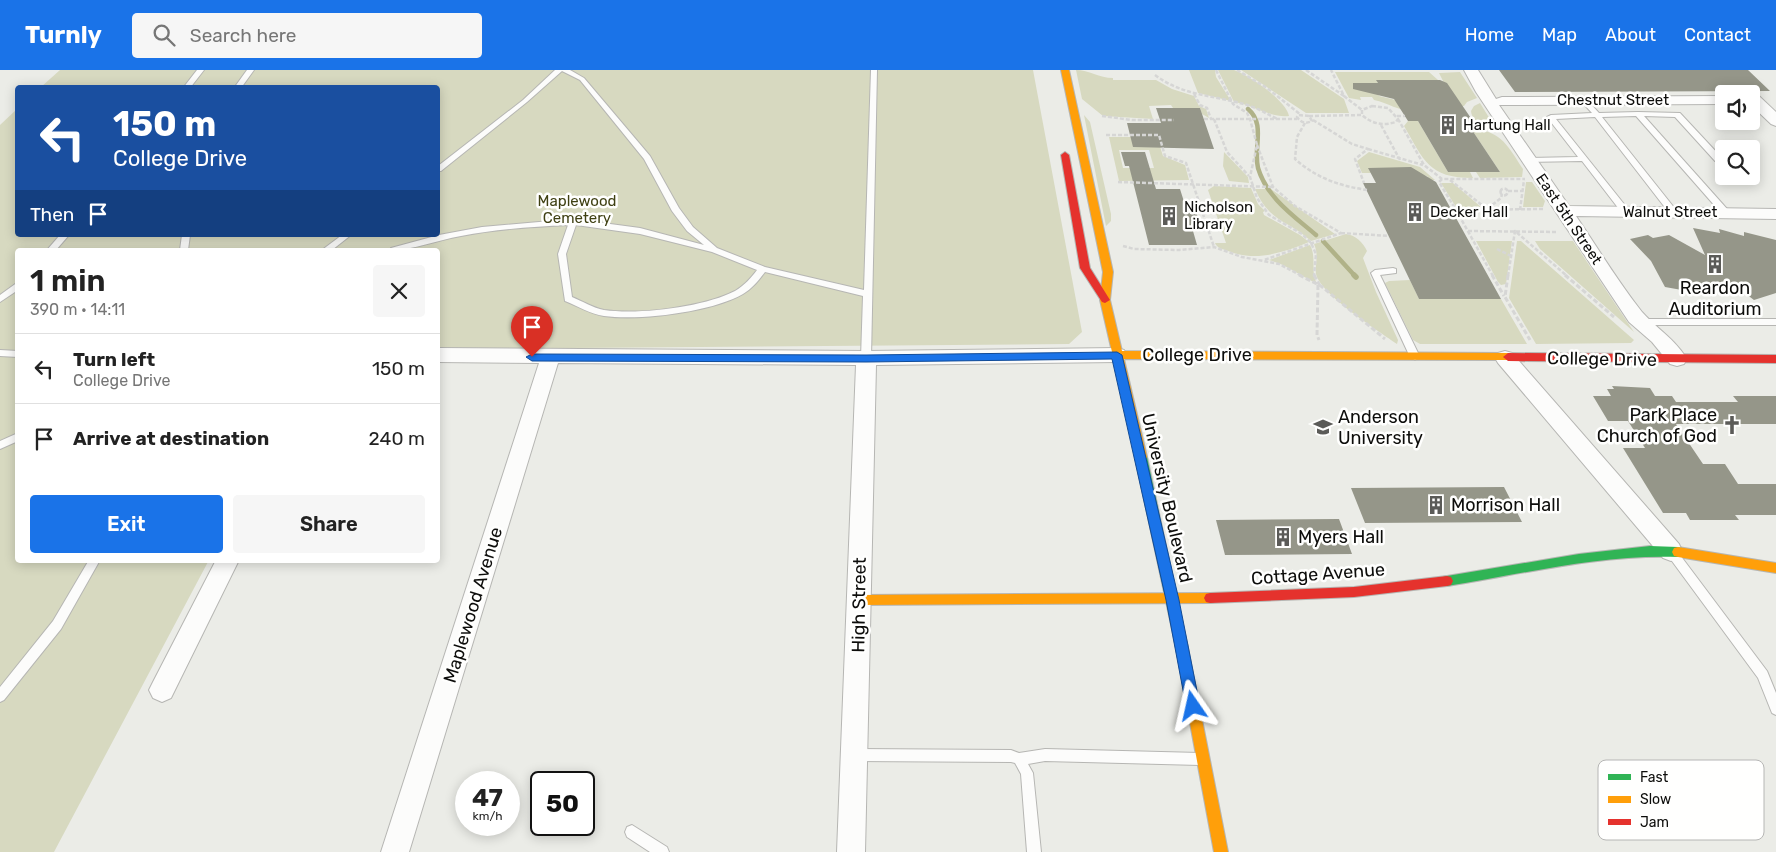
<!DOCTYPE html>
<html lang="en">
<head>
<meta charset="utf-8">
<style>
	:root { --surface:#fff; --page:#f6f6f6; --text:#222; --muted:#767676; --line:#e0e0e0; --accent:#1a73e8 }
	body { margin:0; font-family:Rubik,sans-serif; background:var(--page); color:var(--text); height:100vh; display:flex; flex-direction:column; font-size:19px; white-space:nowrap }
	* { box-sizing:border-box; margin:0 }
	p { font-size:16px; color:var(--muted) }
	.icon { flex:none; width:28px; height:28px; fill:none; stroke:currentColor; stroke-width:2; stroke-linecap:round; stroke-linejoin:round }
	.map { position:relative; flex:1; overflow:hidden }
	.side { position:absolute; left:15px; top:178px; width:425px; height:315px; display:flex; flex-direction:column; background:var(--surface); border-radius:5px; box-shadow:0 2px 12px #0003 }
	.side>* { flex:none }
	.hud { position:absolute; left:15px; top:15px; width:425px; height:152px; border-radius:5px; box-shadow:0 2px 12px #0003; background:#1a4fa0; color:#fff; overflow:hidden }
	.fabs { position:absolute; left:1715px; top:15px; display:grid; gap:10px }
	.fabs a { display:grid; place-items:center; width:45px; height:45px; border-radius:5px; background:var(--surface); box-shadow:0 2px 12px #0003; font-size:25px }
	.speed { position:absolute; left:455px; top:701px; display:flex; gap:10px; font-size:25px; font-weight:700; text-align:center }
	.speed>* { display:grid; place-content:center; width:65px; height:65px; border-radius:50%; background:var(--surface); box-shadow:0 2px 12px #0003; line-height:1 }
	.speed small { font-size:12px; font-weight:400 }
	.speed .limit { border:2px solid #111; border-radius:8px; background:#fff; color:#111 }
	.pin { position:absolute; display:grid; place-items:center; width:42px; height:42px; color:#fff; margin:-51px -21px; border-radius:50% 50% 50% 0; rotate:-45deg; box-shadow:0 0 5px #0007 }
	.pin .icon { rotate:45deg }
	.me { position:absolute; width:55px; margin:-28px; rotate:349deg; stroke-linejoin:round; filter:drop-shadow(0 0 4px #0008) }
	.turn { display:flex; align-items:center; gap:18px; height:105px; padding:0 15px; font-size:22px }
	.turn .icon { width:65px; height:65px; stroke-width:2.5 }
	.turn b { display:block; font-size:35px; line-height:42px }
	.then { display:flex; align-items:center; height:48px; padding:0 15px; background:#0003; gap:10px; font-size:19px }
	.round { display:grid; place-items:center; flex:none; width:52px; height:52px; border-radius:5px; background:var(--page) }
	.headline { display:flex; align-items:center; justify-content:space-between; height:85px; padding:0 15px }
	h1 { font-size:30px; font-weight:600; line-height:38px }
	.action { display:flex; gap:10px; margin-top:auto; padding:10px 15px }
	.action a { flex:1; height:58px; border-radius:5px; background:var(--accent); color:#fff; font-size:20px; font-weight:600; line-height:58px; text-align:center }
	.action a+a { background:var(--page); color:var(--text) }
	ul { padding:0; list-style:none }
	li { display:flex; align-items:center; gap:15px; height:70px; padding:0 15px; border-top:1px solid var(--line) }
	li div { flex:1 }
	li b { display:block; font-size:19px }
	li em { font-style:normal }
	header { display:flex; align-items:center; gap:30px; box-sizing:border-box; height:70px; padding:0 25px; background:var(--accent); color:#fff }
	header strong { font-size:24px }
	nav { display:flex; gap:28px; margin-inline-start:auto; font-size:18px }
	.search { width:350px; height:45px; background:var(--page); display:flex; align-items:center; gap:12px; box-sizing:border-box; padding:0 18px; border-radius:5px; color:var(--muted); font-size:19px }
	.map>svg:first-child { display:block }
	.green { fill:#d7d9c0; fill-rule:evenodd }
	.lines { fill:none; stroke-linecap:round; stroke-linejoin:round }
	.stream-far1 { stroke:#b0b288; stroke-width:4.5 }
	.stream { stroke:#b0b288; stroke-width:5.5 }
	.building { fill:#959689 }
	.lane-casing { stroke:#b6b6b3; stroke-width:2 }
	.street-casing { stroke:#b6b6b3; stroke-width:2 }
	.fast-casing { stroke:#b6b6b3; stroke-width:2 }
	.slow-casing { stroke:#b6b6b3; stroke-width:2 }
	.jam-casing { stroke:#b6b6b3; stroke-width:2 }
	.path-far1 { stroke:#d6d6d5; stroke-width:2.5; stroke-dasharray:4 2; stroke-linecap:butt }
	.path { stroke:#d6d6d5; stroke-width:3; stroke-dasharray:5 2.5; stroke-linecap:butt }
	.lane { fill:#fcfcfb; fill-rule:evenodd }
	.street { fill:#fcfcfb; fill-rule:evenodd }
	.fast { fill:#30b455; fill-rule:evenodd }
	.slow { fill:#ff9f0a; fill-rule:evenodd }
	.jam { fill:#e5322d; fill-rule:evenodd }
	.route { fill:#1a73e8; stroke:#114b97 }
	.labels { text-anchor:middle; dominant-baseline:central; stroke-width:5; stroke-linejoin:round; paint-order:stroke }
	.far-street-label { font-size:15px; fill:#0d0d0b; stroke:#fffffe }
	.far-poi-label { font-size:15px; fill:#0d0d0b; stroke:#fffffe; text-anchor:start }
	.far-park-label { font-size:15px; fill:#3f4013; stroke:#fffffe }
	.poi-label { font-size:18px; fill:#0d0d0b; stroke:#fffffe; text-anchor:start }
	.street-label { font-size:18px; fill:#0d0d0b; stroke:#fffffe }
	.key { fill:#fffffe; stroke:#b6b6b5; stroke-width:1 }
	.key-label { font-size:14px; fill:#0d0d0b }
</style>
</head>
<body>
<header>
<strong>Turnly</strong>
<div class="search"><svg class="icon" aria-label="search" viewBox="0 0 24 24"><circle cx="10" cy="10" r="6"/><path d="M15 15l6 6"/></svg>Search here</div>
<nav><a>Home</a><a>Map</a><a>About</a><a>Contact</a></nav>
</header>
<div class="map">
<svg width="1776" height="782" viewBox="0 0 1776 782">
	<rect width="100%" height="100%" fill="#ebece7"/>
	<!-- green -->
	<path class="green" d="M60,0H1033L1082,262L1069,274L438,279V180H18V490H209L54,782H0V55L17,39L18,165H438V18L41,17Z
		M1076,0C1089,0 1099,8 1113,8V10H1156L1172,19L1194,26L1199,36L1206,39L1209,48L1202,44L1200,38H1173L1171,35L1149,36L1153,49L1103,46L1082,29Z
		M1189,0H1215L1216,7L1231,31L1198,23Z
		M1218,0C1223,0 1230,0 1234,0C1249,5 1287,31 1289,46C1270,48 1254,35 1234,32Z
		M1241,0H1301L1344,29L1349,43H1306Z
		M1335,2H1429L1438,10L1377,11L1378,13L1372,14L1379,26L1400,31L1412,41C1399,41 1388,33 1374,30L1372,27H1360L1361,30L1349,28Z
		M1460,2L1477,28L1467,32L1464,36L1456,37L1439,3Z
		M1480,33L1498,62C1487,60 1472,53 1471,41L1474,36Z
		M1084,45L1090,52L1111,144V151L1106,156Z
		M1408,51H1418L1448,102H1470L1473,108C1428,108 1424,90 1404,56Z
		M1472,60C1501,59 1509,78 1523,99L1522,107L1480,108L1476,102H1500Z
		M1109,67H1157L1163,86L1185,95L1189,110L1119,111ZM1119,80H1149L1154,98H1123Z
		M1224,82L1248,107L1249,113L1229,111L1223,96Z
		M1369,82L1420,97L1435,110H1430L1427,106L1369,99L1371,103H1362L1357,91Z
		M1526,112H1532L1545,131L1543,137H1523Z
		M1441,113H1453L1481,137H1456Z
		M1214,116L1251,118L1258,134L1265,141L1263,142L1264,145L1300,165L1309,172C1282,183 1256,192 1228,181C1222,179 1217,178 1215,173H1226L1208,120Z
		M1255,119H1271L1335,164L1311,171C1287,149 1270,153 1255,119Z
		M1346,164C1355,165 1363,172 1367,181L1363,188L1376,222L1398,270L1397,274C1380,262 1320,224 1316,204C1315,193 1319,185 1314,174Z
		M1476,171H1512L1506,214L1501,215L1498,212Z
		M1517,171H1521L1634,270L1631,273L1536,274L1509,228Z
		M1535,171H1573L1634,262L1540,179Z
		M1310,175C1317,188 1310,200 1317,214L1283,195L1269,190Z
		M1410,210L1419,229H1501L1527,274H1420L1413,270L1385,213L1389,211Z"/>
	<g class="lines">
		<!-- stream-far1 -->
		<path class="stream-far1" d="M1248,39C1266,54 1253,78 1258,98C1267,128 1294,146 1316,165
			M1323,171L1355,206"/>
		<!-- stream -->
		<path class="stream" d="M1354,205L1356,207"/>
	</g>
	<!-- building -->
	<path class="building" d="M1499,0H1748L1770,21L1515,22Z
		M1376,10H1440L1447,13L1479,60H1472L1500,102H1448L1418,51H1408L1394,29L1353,19V13H1378Z
		M1156,38H1200L1214,79L1133,77L1127,53H1161Z
		M1121,82H1145L1156,119H1180L1186,138H1195L1200,154H1191L1197,175H1149L1129,96H1125Z
		M1411,97L1436,112L1501,229H1419L1363,113H1376L1368,98Z
		M1693,158L1720,163L1719,159L1744,166V162L1776,170V223L1754,230L1742,221L1716,219V222L1692,218L1693,222L1665,217L1651,191L1630,169L1648,165L1653,168L1669,165L1705,185Z
		M1612,316L1650,318L1655,326H1672L1676,332H1738L1733,326H1776V354H1676L1703,394H1725L1738,414H1776V445H1735L1739,450H1690L1686,443H1663L1623,378H1645L1628,351H1608L1593,326H1611L1607,319H1614Z
		M1504,417L1522,452L1365,453L1351,418Z
		M1339,449L1352,484L1225,485L1216,450Z"/>
	<g class="lines">
		<!-- lane casing -->
		<g class="lane-casing">
			<path id="lane" d="M197,0H204L190,18H183Z
				M247,0H254L241,18H234Z
				M555,0H570L584,8L650,86L679,138L693,157L717,178L765,197L864,220L871,0H877L871,288L869,290H863L861,288L863,226L765,202C758,211 753,218 743,224C712,242 640,251 604,246C590,244 578,236 565,231L558,184L568,155C532,157 496,159 461,166C437,170 414,180 390,180L391,178L439,165L482,157L573,149L640,158L704,175L687,161L672,141L644,89L580,10L562,1L527,32L441,101H438V96L523,30ZM576,155L640,164L712,182L757,200C751,208 745,215 735,221C704,237 640,245 604,240C593,238 582,231 572,227L566,184Z
				M1584,28L1586,29L1599,43L1638,42L1680,43L1721,87V91H1715L1675,47L1644,46L1728,140V144H1722L1636,46L1602,47L1676,140V144H1670L1595,47L1556,49L1628,139V143H1622L1582,91L1526,92V88H1529L1578,87L1547,47L1551,45L1592,43L1580,30Z
				M60,165H69L56,180H47Z
				M182,165H190L188,180H180Z
				M342,165H351L332,180H322Z
				M1393,198L1396,199V203L1380,205L1420,287L1415,290L1410,287L1371,203L1375,200Z
				M18,212V220L0,232V225Z
				M1642,249H1776V255H1642L1638,252Z
				M0,280L18,281V287L0,286Z
				M18,363V371L0,379V371Z
				M1673,479L1677,481L1767,601L1776,623V645L1772,643L1758,608L1669,487L1668,484L1669,481Z
				M89,490H100L61,559L4,630L0,632V617L53,551Z
				M855,679L1011,680L1019,683L1045,679L1200,683L1204,685L1206,689L1204,693L1200,695L1045,691L1028,694L1033,703L1041,782H1027L1021,704L1015,693L1011,692L855,691L851,689L849,685L851,681Z
				M632,755L667,777L669,782H650L627,767L625,762L627,757Z"/>
		</g>
		<!-- street casing -->
		<g class="street-casing">
			<path id="street" d="M1464,0H1478L1496,29L1502,27L1724,26V34L1499,35L1569,136L1776,139V149L1576,146C1598,178 1618,212 1642,242C1656,258 1675,269 1687,289L1684,294L1677,296L1670,294L1652,272L1629,252L1476,22Z
				M1751,25L1759,26L1776,42V56L1771,54L1751,35Z
				M438,278L866,281L1117,278L1124,280L1127,285L1124,290L1117,292L876,295L865,782H837L856,295L558,293L409,782H381L539,293L438,292Z
				M1505,281L1512,283L1679,474L1682,481L1679,488L1671,491L1663,488L1498,293L1495,288L1498,283Z
				M216,490H239L171,628L162,632L153,628L149,620L153,612Z"/>
		</g>
		<!-- fast casing -->
		<g class="fast-casing">
			<path id="fast" d="M1141,383L1145,384L1147,387L1188,578L1187,582L1182,584L1177,582L1176,578L1135,387L1137,384Z
				M1650,476L1678,477L1682,478L1684,482L1682,486L1678,487C1601,484 1523,504 1447,516L1443,515L1441,511L1443,507L1447,506L1579,484Z"/>
		</g>
		<!-- slow casing -->
		<g class="slow-casing">
			<path id="slow" d="M1061,0H1069L1113,202L1110,230L1122,281L1508,283L1513,287L1512,290L1124,289L1147,387L1145,390H1137L1100,230L1103,202Z
				M1678,477L1776,493V503L1678,487L1674,486L1672,482L1674,478Z
				M1210,523L1214,524L1216,528L1214,532L1210,533L858,535L854,534L852,530L854,526L858,525Z
				M1182,572L1187,574L1188,578L1228,782H1214L1176,578L1177,574Z"/>
		</g>
		<!-- jam casing -->
		<g class="jam-casing">
			<path id="jam" d="M1065,82L1069,85L1090,198L1110,230L1105,233L1102,232L1080,198L1061,85Z
				M1508,283L1776,285V293L1508,291L1503,287Z
				M1447,506L1451,507L1453,511L1451,515L1447,516L1354,527L1210,533L1206,532L1204,528L1206,524L1210,523L1354,517Z"/>
		</g>
		<!-- path-far1 -->
		<path class="path-far1" d="M1216,0L1233,34L1247,43L1250,49L1257,75L1250,107L1257,128L1269,145L1302,164L1311,173L1316,184L1314,206
			M1237,0L1267,18L1301,45
			M1306,0L1344,26L1331,0
			M1155,5C1184,27 1217,25 1250,36C1260,39 1268,45 1278,49
			M1194,24L1200,35L1207,38L1211,49
			M1344,26L1362,40
			M1372,36L1388,38L1398,49L1396,52C1383,56 1372,54 1362,45V40Z
			M1299,45L1309,46L1312,51C1306,54 1301,53 1297,47Z
			M1102,46L1132,50H1174
			M1309,46L1362,45
			M1397,46H1405
			M1204,49H1297
			M1214,49L1227,82L1249,106
			M1398,49L1424,95L1442,109H1525
			M1313,50L1352,74L1368,79L1355,89L1364,113
			M1305,53L1297,67L1295,89C1316,108 1340,116 1367,120
			M1381,55L1400,90
			M1106,65H1159L1165,86L1186,93L1214,177
			M1257,75L1273,117L1295,136L1341,163L1264,190
			M1368,79L1423,95
			M1442,109L1439,112L1456,140L1543,139
			M1450,110L1487,139L1501,128L1502,124
			M1118,112L1272,117
			M1500.5 122a3.5 3.5 0 1 1 7 0a3.5 3.5 0 1 1-7 0Z
			M1508,121H1522
			M1456,140L1493,206
			M1520,140L1524,110
			M1468,161L1558,162
			M1341,163L1389,166
			M1123,176L1134,179L1179,180L1214,177L1242,187L1279,194L1302,206
			M1497,179L1511,186
			M1508,206L1515,161L1567,206"/>
		<!-- path -->
		<path class="path" d="M1299,205L1321,216L1385,269
			M1314,205L1320,216
			M1492,205L1504,226
			M1508,205L1505,227L1530,270
			M1565,205L1614,247
			M1318,215L1317,265L1319,270"/>
		<!-- lane -->
		<use href="#lane" class="lane"/>
		<!-- street -->
		<use href="#street" class="street"/>
		<!-- fast -->
		<use href="#fast" class="fast"/>
		<!-- slow -->
		<use href="#slow" class="slow"/>
		<!-- jam -->
		<use href="#jam" class="jam"/>
	</g>
	<!-- route -->
	<path class="route" d="M1117,282L1122,285L1179,530L1200,636L1198,641L1193,643L1188,641L1186,636L1166,530L1112,289L866,292L532,291L526,287L532,284L866,285Z"/>
	<!-- icons -->
	<defs>
		<g id="building-bare" transform="scale(1.5)"><path d="M-4-6H4V6H1V3H-1V6H-4ZM-2.5-4.3h1.7v1.8h-1.7ZM.8-4.3h1.7v1.8H.8ZM-2.5-1h1.7V.8h-1.7ZM.8-1h1.7V.8H.8Z" fill="#5b5b58" stroke="#fffffe" stroke-width="2.5" paint-order="stroke"/></g>
		<g id="church-bare" transform="scale(1.5)"><path d="M-1.2-6h2.4v3.5h3.3v2.4h-3.3V6h-2.4V-.1h-3.3v-2.4h3.3Z" fill="#5b5b58" stroke="#fffffe" stroke-width="2.5" paint-order="stroke"/></g>
		<g id="university-bare" transform="scale(1.5)"><path d="M0-5L7-2L0 1L-7-2ZM-4 1L0 2.5L4 1V4Q0 6-4 4Z" fill="#5b5b58" stroke="#fffffe" stroke-width="2.5" paint-order="stroke"/></g>
	</defs>
	<g fill-rule="evenodd">
		<use href="#building-bare" x="1448" y="55"/>
		<use href="#building-bare" x="1415" y="142"/>
		<use href="#building-bare" x="1169" y="146"/>
		<use href="#building-bare" x="1715" y="194"/>
		<use href="#church-bare" x="1732" y="355"/>
		<use href="#university-bare" x="1323" y="357"/>
		<use href="#building-bare" x="1436" y="435"/>
		<use href="#building-bare" x="1283" y="467"/>
	</g>
	<g class="labels">
		<!-- far-street labels -->
		<g class="far-street-label">
			<text x="1613" y="30">Chestnut Street</text>
			<text x="1670" y="142">Walnut Street</text>
			<text transform="translate(1569 149) rotate(56)">East 5th Street</text>
		</g>
		<!-- far-poi labels -->
		<g class="far-poi-label">
			<text x="1463" y="55">Hartung Hall</text>
			<text x="1184" y="137">Nicholson<tspan x="1184" dy="17">Library</tspan></text>
			<text x="1430" y="142">Decker Hall</text>
		</g>
		<!-- far-park labels -->
		<g class="far-park-label">
			<text x="577" y="131">Maplewood<tspan x="577" dy="17">Cemetery</tspan></text>
		</g>
		<!-- poi labels -->
		<g class="poi-label">
			<text x="1715" y="218" text-anchor="middle">Reardon<tspan x="1715" dy="21">Auditorium</tspan></text>
			<text x="1717" y="345" text-anchor="end">Park Place<tspan x="1717" dy="21">Church of God</tspan></text>
			<text x="1338" y="347">Anderson<tspan x="1338" dy="21">University</tspan></text>
			<text x="1451" y="435">Morrison Hall</text>
			<text x="1298" y="467">Myers Hall</text>
		</g>
		<!-- street labels -->
		<g class="street-label">
			<text x="1197" y="285">College Drive</text>
			<text transform="translate(1602 289) rotate(1)">College Drive</text>
			<text transform="translate(1167 428) rotate(77)">University Boulevard</text>
			<text transform="translate(1318 504) rotate(-4)">Cottage Avenue</text>
			<text transform="translate(473 535) rotate(-73)">Maplewood Avenue</text>
			<text transform="translate(859 535) rotate(-89)">High Street</text>
		</g>
	</g>
	<!-- legend -->
	<rect x="1598" y="690" width="166" height="80" rx="8" class="key"/>
	<rect x="1608" y="704" width="23" height="6" fill="#30b455"/>
	<rect x="1608" y="726" width="23" height="7" fill="#ff9f0a"/>
	<rect x="1608" y="749" width="23" height="6" fill="#e5322d"/>
	<g class="key-label">
		<text x="1640" y="712">Fast</text>
		<text x="1640" y="734">Slow</text>
		<text x="1640" y="757">Jam</text>
	</g>
</svg>
<div class="fabs">
<a><svg class="icon" aria-label="sound" viewBox="0 0 24 24"><path d="M4 9h4l5-4v14l-5-4H4zM17 9q2 3 0 6"/></svg></a>
<a><svg class="icon" aria-label="search" viewBox="0 0 24 24"><circle cx="10" cy="10" r="6"/><path d="M15 15l6 6"/></svg></a>
</div>
<div class="speed"><div>47<small>km/h</small></div><div class="limit">50</div></div>
<div class="pin" style="left:532px;top:287px;background:#d93025"><svg class="icon" aria-label="arrive" viewBox="0 0 24 24"><path d="M6 21V4h12l-3 4 3 4H6"/></svg></div>
<svg class="me" style="left:1193px;top:636px" viewBox="-20 -20 40 40"><path d="M0-17L14 15 0 8-14 15z" fill="#1a73e8" stroke="#fff" stroke-width="4"/></svg>
<div class="hud">
<div class="turn"><svg class="icon" aria-label="left" viewBox="0 0 24 24"><path d="M17 20v-9H6M10 6l-5 5 5 5"/></svg><div><b>150 m</b>College Drive</div></div>
<div class="then">Then<svg class="icon" aria-label="arrive" viewBox="0 0 24 24"><path d="M6 21V4h12l-3 4 3 4H6"/></svg></div>
</div>
<section class="side">
<div class="headline"><div><h1>1 min</h1><p>390 m · 14:11</p></div><a class="round"><svg class="icon" aria-label="close" viewBox="0 0 24 24"><path d="M6 6l12 12M18 6L6 18"/></svg></a></div>
<ul>
<li><svg class="icon" aria-label="left" viewBox="0 0 24 24"><path d="M17 20v-9H6M10 6l-5 5 5 5"/></svg><div><b>Turn left</b><p>College Drive</p></div><em>150 m</em></li>
<li><svg class="icon" aria-label="arrive" viewBox="0 0 24 24"><path d="M6 21V4h12l-3 4 3 4H6"/></svg><div><b>Arrive at destination</b></div><em>240 m</em></li>
</ul>
<div class="action"><a>Exit</a><a>Share</a></div>
</section>
</div>
</body>
</html>
